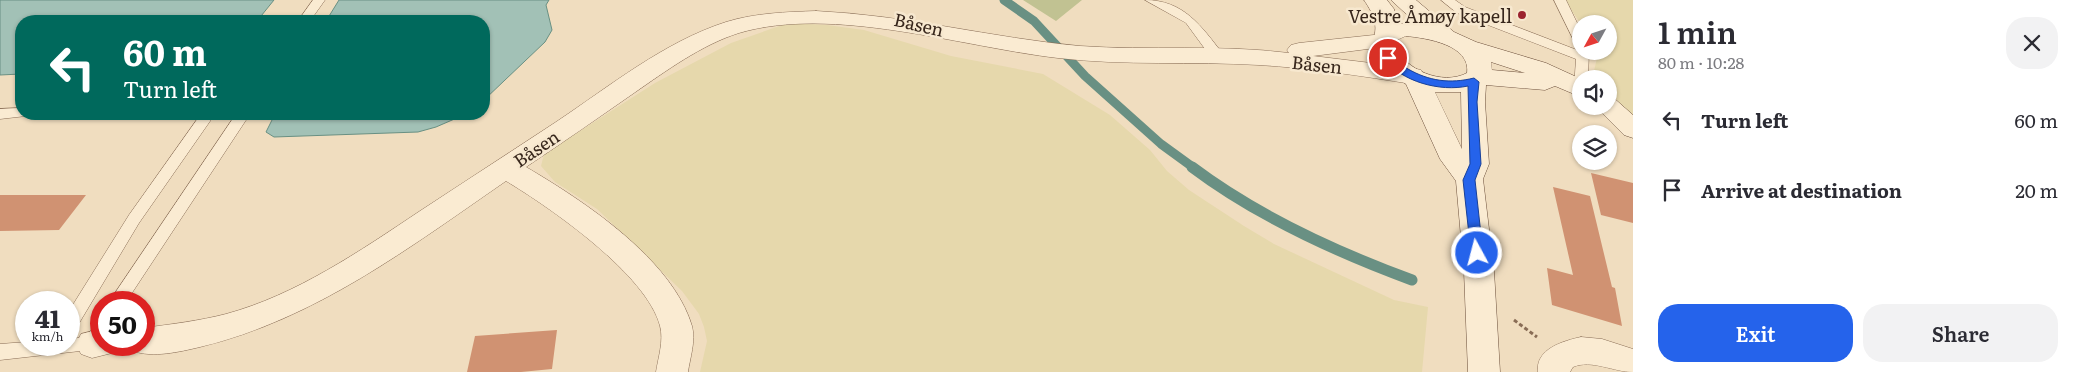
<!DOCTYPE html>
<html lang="en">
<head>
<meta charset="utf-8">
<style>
	:root { --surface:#fff; --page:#f2f2f3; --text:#2b2b33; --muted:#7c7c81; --accent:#2563eb }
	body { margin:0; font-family:Literata,serif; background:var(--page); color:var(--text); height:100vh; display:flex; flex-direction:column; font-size:19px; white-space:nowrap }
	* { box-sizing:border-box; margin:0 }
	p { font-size:16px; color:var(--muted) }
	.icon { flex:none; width:28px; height:28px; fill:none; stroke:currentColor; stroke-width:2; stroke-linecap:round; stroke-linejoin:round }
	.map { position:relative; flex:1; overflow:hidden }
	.drawer { display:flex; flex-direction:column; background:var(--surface); width:450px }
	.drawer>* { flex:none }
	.hud { position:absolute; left:15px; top:15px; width:475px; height:105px; border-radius:20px; box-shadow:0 1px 4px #0004; background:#00695c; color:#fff; overflow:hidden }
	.needle { width:32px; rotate:230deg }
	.controls { position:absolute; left:1572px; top:15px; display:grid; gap:10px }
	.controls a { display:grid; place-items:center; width:45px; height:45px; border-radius:50%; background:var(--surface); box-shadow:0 1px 4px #0004; font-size:25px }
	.speed { position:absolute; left:15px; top:291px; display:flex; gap:10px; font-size:25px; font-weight:700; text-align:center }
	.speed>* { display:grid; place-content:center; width:65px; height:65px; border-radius:50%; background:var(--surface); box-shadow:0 1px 4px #0004; line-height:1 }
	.speed small { font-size:12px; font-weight:400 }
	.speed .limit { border:8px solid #d22; background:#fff; color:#111 }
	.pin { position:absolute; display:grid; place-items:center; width:42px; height:42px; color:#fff; margin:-21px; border:2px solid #fff; border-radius:50%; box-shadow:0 1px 5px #0007 }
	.me { position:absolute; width:55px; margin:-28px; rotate:353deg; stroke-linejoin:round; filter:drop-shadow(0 0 4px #0008) }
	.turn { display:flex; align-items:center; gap:18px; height:105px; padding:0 25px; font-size:22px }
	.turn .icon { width:65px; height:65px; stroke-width:2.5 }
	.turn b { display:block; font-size:35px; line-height:42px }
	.round { display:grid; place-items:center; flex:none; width:52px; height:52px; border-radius:20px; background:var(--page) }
	.overview { display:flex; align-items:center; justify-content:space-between; height:85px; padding:0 25px }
	h1 { font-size:30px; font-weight:600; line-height:38px }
	.cta { display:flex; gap:10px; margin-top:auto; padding:10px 25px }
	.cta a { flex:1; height:58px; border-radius:20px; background:var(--accent); color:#fff; font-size:20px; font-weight:600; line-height:58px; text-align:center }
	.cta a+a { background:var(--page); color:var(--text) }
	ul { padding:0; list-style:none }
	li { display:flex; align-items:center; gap:15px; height:70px; padding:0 25px }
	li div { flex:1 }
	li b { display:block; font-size:19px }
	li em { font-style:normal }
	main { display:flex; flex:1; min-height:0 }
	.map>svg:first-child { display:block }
	.farmland { fill:#e6d8ac }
	.cemetery { fill:#c1c292 }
	.water { fill:#a2c1b6; stroke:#699083 }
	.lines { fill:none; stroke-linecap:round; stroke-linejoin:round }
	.stream-far1 { stroke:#699083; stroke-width:9 }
	.stream { stroke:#699083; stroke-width:11 }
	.building { fill:#d09272 }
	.service-casing { stroke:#896d56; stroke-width:1 }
	.minor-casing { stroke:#896d56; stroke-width:1 }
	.secondary-casing { stroke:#6b4e3a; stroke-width:1 }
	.path { stroke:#896d56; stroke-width:3; stroke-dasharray:4 2.5; stroke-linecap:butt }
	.service { fill:#faebd2; fill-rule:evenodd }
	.minor { fill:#faebd2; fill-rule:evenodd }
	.secondary { fill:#faebd2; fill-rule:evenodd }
	.route { fill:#2563eb; stroke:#184099 }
	.poi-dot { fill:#9b232e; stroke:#f7e8cf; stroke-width:2 }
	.labels { text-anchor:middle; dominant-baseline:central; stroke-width:5; stroke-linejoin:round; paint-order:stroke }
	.poi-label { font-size:18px; fill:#38271c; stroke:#f7e8cf; text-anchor:end }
	.street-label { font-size:18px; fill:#38271c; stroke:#f7e8cf }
</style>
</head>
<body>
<main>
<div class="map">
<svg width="1633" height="372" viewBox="0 0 1633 372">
	<rect width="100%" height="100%" fill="#f0ddbf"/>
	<!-- farmland -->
	<path class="farmland" d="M1564,0H1633V120L1609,90V79H1600L1594,71L1597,58L1593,51H1609V24H1581Z
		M788,23L827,25L864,30L951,56L1043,74L1110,115L1150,150L1167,171L1189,190L1244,226L1274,244L1394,300L1428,307L1422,372H700L707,341L704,327L699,314L682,291L597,209L555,182L541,166L544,154L655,83L731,43Z"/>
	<!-- cemetery -->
	<path class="cemetery" d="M1023,0H1082L1056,21Z"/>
	<!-- water -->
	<path class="water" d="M0,0H274L257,21H21V74L0,75Z
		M339,0H549L546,5L552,30L545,42L484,100V21H326Z
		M275,114H466L436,127L418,132L274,137L266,132Z"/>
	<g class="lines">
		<!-- stream-far1 -->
		<path class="stream-far1" d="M1004,0L1034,21L1085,76L1161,144L1194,168"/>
		<!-- stream -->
		<path class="stream" d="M1192,167C1257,216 1336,252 1412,280"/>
	</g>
	<!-- building -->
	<path class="building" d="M1591,173L1633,183V223L1601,215Z
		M1553,187L1590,196L1612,287L1615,288L1622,326L1552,305L1547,268L1573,275Z
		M0,195H86L59,230L0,231Z
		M557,330L552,369L521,372H467L475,336Z"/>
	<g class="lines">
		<!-- service casing -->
		<g class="service-casing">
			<path id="service" d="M313,0H325L310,21H298Z
				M1145,0C1184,0 1201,26 1223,54L1224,57L1223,60H1213L1186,23Z
				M1441,0H1455L1465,7L1577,50L1581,47V51H1589L1588,79H1581V92L1574,88L1576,59L1457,13Z
				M1554,0H1566L1581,31V47L1575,43Z
				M21,108V114H27L26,116L0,119V109Z
				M201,114H215L139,223L75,330L69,332V311L129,215Z
				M236,114H250L126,302H109Z
				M101,322V344L98,349L0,360V344L26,342V345H69V339L87,337L95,324Z"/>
		</g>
		<!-- minor casing -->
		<g class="minor-casing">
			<path id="minor" d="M816,11C906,15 992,38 1080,46C1150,51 1220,44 1289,53L1287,50L1291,45L1299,43L1383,34L1391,36L1395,41L1391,46L1313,56L1412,68L1421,70L1424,76L1421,82L1412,84C1362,76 1310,68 1259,65C1192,61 1125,66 1058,58C962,47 833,5 739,33C701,45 666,71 634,93C598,118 562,143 526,167C584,201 672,259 692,326C696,341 690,358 688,372H656C658,358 664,341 660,326C647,275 551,208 506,181C410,247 316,319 200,347C179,352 153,358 133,351L130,345H144V328C172,324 199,321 226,314C296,295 360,251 420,211C465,181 511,152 556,122C610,86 664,42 726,22C755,13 787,12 816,11Z
				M101,329V345H116L112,353L92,358L81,354L76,344L81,334Z
				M1581,337L1602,339L1633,349V372C1614,372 1591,359 1573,367L1570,372H1538C1535,349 1563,341 1581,337Z"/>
		</g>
		<!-- secondary casing -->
		<g class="secondary-casing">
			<path id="secondary" d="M1364,0H1387L1394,9L1397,24L1416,23L1391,0H1416L1454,32L1476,42L1546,63L1581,79V97L1555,86L1545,90L1486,85L1485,102L1489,164L1483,179L1494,271L1500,372H1468L1464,271L1456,181L1440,159L1406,84L1389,73L1379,63L1370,46C1380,29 1375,16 1364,0ZM1406,36C1427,38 1471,45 1467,73C1442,86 1406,70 1394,46L1397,40ZM1491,62L1525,73L1492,70ZM1435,92H1461L1462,149Z
				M1609,98L1616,100L1633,115V138L1624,135L1595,106H1609Z"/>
		</g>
		<!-- path -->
		<path class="path" d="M1514,320L1537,337"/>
		<!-- service -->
		<use href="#service" class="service"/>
		<!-- minor -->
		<use href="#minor" class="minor"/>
		<!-- secondary -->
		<use href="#secondary" class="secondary"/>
	</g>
	<!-- route -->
	<path class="route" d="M1388,55C1396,58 1400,65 1408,69C1429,81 1450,84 1474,78L1479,82L1477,102L1481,164L1475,180L1483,253L1482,256H1473L1471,253L1463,180L1470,164L1468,86C1440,92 1402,82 1383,58Z"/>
	<!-- markers -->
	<circle class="poi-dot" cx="1522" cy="15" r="5"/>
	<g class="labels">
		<!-- poi labels -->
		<g class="poi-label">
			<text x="1512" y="15">Vestre Åmøy kapell</text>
		</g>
		<!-- street labels -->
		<g class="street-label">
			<text transform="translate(919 24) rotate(13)">Båsen</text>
			<text transform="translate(1317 64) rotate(6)">Båsen</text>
			<text transform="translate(536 148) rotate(-34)">Båsen</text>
		</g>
	</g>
</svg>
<div class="controls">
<a><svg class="needle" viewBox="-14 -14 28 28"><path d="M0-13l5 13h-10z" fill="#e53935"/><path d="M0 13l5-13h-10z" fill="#7c7c81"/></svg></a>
<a><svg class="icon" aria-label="sound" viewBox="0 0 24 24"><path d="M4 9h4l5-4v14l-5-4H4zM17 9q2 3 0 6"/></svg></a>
<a><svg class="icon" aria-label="layers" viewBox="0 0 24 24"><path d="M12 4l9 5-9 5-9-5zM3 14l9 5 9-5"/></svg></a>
</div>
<div class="speed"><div>41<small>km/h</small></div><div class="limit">50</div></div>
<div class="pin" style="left:1388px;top:58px;background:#d93025"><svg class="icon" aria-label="arrive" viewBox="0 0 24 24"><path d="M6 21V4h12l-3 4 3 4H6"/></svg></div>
<svg class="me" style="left:1477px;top:253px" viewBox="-20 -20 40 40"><circle r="17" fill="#2563eb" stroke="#fff" stroke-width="3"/><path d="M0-11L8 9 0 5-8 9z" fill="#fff"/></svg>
<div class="hud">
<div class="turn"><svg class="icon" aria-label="left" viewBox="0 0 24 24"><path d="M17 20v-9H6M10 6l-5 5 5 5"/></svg><div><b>60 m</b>Turn left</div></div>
</div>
</div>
<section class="drawer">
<div class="overview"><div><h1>1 min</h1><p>80 m · 10:28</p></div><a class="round"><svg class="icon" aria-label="close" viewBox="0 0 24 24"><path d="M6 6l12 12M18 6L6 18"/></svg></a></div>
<ul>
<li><svg class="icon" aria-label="left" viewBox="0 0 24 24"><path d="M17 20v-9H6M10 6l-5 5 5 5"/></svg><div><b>Turn left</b></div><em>60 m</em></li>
<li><svg class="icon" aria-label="arrive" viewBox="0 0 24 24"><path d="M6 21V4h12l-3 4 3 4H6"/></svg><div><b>Arrive at destination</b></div><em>20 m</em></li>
</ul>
<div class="cta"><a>Exit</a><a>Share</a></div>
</section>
</main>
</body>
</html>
